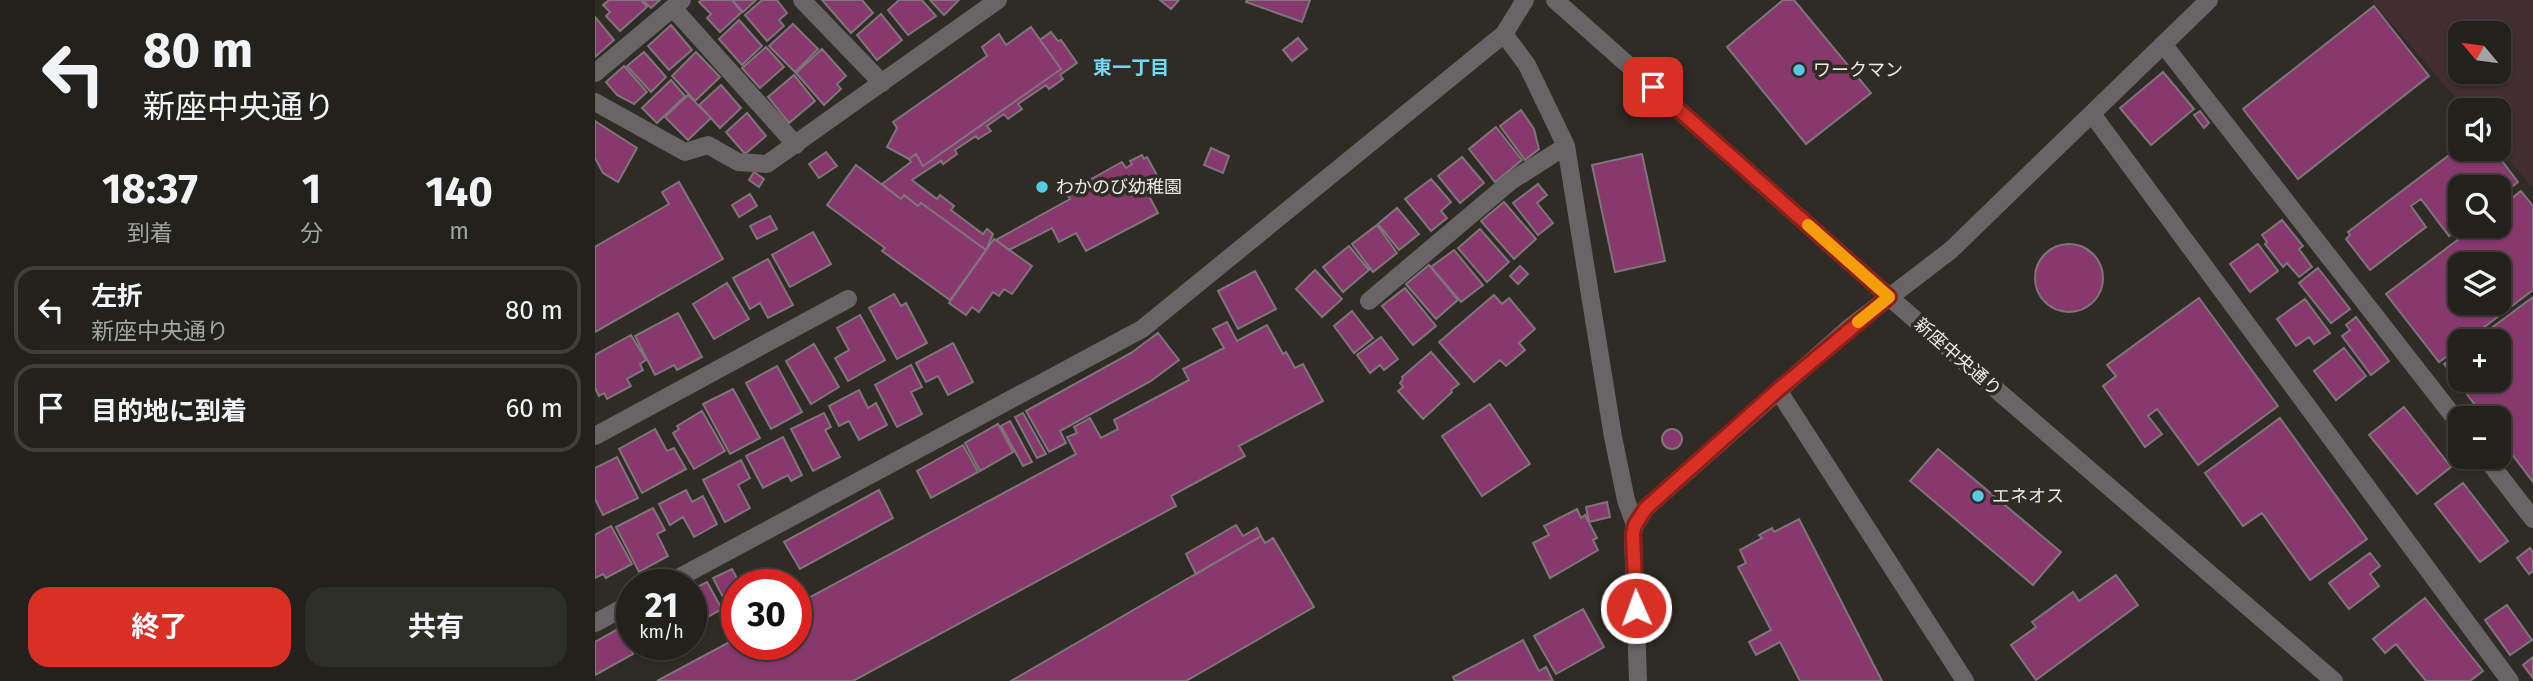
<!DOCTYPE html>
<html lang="ja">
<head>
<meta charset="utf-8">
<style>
	:root { --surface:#22211b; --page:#2e2e28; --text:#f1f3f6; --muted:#a2a3a3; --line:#3f3e3a; --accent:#d93025 }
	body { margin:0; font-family:"Fira Sans","Noto Sans JP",sans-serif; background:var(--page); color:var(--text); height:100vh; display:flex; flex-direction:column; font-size:26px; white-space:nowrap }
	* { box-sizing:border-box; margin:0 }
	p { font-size:23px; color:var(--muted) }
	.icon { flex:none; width:38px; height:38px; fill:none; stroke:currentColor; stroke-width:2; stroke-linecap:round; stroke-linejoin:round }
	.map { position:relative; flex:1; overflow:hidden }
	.sheet { display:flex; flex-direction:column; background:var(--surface); width:595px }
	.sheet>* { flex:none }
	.guide { background:#22211b; color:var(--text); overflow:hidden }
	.needle { width:46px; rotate:299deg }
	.fabs { position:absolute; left:1853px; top:21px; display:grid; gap:14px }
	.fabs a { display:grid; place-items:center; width:63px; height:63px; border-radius:14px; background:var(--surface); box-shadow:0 2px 5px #0004,0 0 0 2px var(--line); font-size:35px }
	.speed { position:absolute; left:21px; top:569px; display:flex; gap:14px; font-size:35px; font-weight:700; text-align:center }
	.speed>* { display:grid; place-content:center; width:91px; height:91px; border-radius:50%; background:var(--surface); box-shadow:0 2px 5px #0004,0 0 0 2px var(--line); line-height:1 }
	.speed small { font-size:18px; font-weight:400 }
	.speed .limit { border:10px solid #d22; background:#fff; color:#111 }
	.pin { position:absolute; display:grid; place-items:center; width:60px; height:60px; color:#fff; margin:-30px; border-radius:14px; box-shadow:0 4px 10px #0006 }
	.me { position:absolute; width:77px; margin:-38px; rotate:358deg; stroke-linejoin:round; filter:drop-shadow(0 0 5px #0008) }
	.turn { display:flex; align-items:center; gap:24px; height:147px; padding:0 28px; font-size:32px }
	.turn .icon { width:91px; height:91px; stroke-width:2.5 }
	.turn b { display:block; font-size:49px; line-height:60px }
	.eta { display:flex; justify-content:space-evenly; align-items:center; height:119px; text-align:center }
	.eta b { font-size:42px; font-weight:700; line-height:49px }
	.cta { display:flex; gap:14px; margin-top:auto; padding:14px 28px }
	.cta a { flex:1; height:80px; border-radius:21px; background:var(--accent); color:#fff; font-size:28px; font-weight:700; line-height:80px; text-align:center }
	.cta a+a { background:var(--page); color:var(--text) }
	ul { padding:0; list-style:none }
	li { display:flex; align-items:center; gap:21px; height:88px; margin:0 14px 10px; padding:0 14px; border:4px solid var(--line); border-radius:21px }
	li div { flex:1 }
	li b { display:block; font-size:26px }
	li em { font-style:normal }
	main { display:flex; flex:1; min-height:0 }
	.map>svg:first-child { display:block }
	.industrial { fill:#412d32; fill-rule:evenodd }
	.building { fill:#87396e; stroke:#7e747a; stroke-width:2; fill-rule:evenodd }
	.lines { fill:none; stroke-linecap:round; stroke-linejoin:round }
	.minor { stroke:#696465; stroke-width:18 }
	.route-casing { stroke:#8d1f18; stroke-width:18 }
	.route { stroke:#d93025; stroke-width:12 }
	.slow { stroke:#f59e0b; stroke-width:12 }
	.poi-dot { fill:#57c9e2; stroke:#2e2c24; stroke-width:2.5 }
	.labels { text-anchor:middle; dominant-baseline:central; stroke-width:7; stroke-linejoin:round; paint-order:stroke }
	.poi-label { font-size:18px; fill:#ebeae4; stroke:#2e2c24; text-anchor:start }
	.street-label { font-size:18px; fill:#ebeae4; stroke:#2e2c24 }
	.neighbourhood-label { font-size:19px; font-weight:bold; fill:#74d9f1; stroke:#2e2c24 }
</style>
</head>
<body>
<main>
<section class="sheet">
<div class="guide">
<div class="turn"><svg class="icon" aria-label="left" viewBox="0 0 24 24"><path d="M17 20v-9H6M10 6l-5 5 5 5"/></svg><div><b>80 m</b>新座中央通り</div></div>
</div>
<div class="eta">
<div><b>18:37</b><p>到着</p></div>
<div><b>1</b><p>分</p></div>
<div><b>140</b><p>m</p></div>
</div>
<ul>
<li><svg class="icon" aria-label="left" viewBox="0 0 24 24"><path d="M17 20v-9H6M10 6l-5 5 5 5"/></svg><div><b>左折</b><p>新座中央通り</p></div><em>80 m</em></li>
<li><svg class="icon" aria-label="arrive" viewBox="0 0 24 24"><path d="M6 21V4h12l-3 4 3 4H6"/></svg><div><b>目的地に到着</b></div><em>60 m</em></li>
</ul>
<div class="cta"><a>終了</a><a>共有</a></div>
</section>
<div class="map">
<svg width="1938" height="681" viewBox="0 0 1938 681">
	<rect width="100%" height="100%" fill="#2e2c24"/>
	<!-- industrial -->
	<path class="industrial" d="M1776,0H1938V188L1904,149V110H1871ZM1866,33H1904V72H1866Z"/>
	<!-- building -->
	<path class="building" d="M14,0H46L52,7L25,31L11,16L15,12L8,5Z
		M48,0H65L56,8Z
		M107,0H137L147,12L125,32L112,18L116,14L104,2Z
		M137,0H161L148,12Z
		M167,0H182L192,13L184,20L189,26L172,41L150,15Z
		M227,0H267L278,13L256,33Z
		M304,0H327L341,16L313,35L293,10Z
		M335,0H364L349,15Z
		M565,0H584L576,9Z
		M652,0H715L707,22L651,2Z
		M1188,0H1199L1276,93L1211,144L1132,47Z
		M1779,6L1834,76L1703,179L1648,109Z
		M286,14L307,40L282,60L262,35Z
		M0,17L19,40L0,57Z
		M144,20L167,46L147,65L124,39Z
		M198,24L223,49L200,72L174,46Z
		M76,25L97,50L74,70L53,46Z
		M436,27L466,69L328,166L321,154L314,159L292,147L302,128L298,122L392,56L387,47L404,34L411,45Z
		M456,32L463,41L466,40L482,63L465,75L468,79L454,89L451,85L423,104L427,109L413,119L409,114L392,126L396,131L383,139L381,136L360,150L362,154L348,164L346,161L317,180L342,199L345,195L359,206L356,210L388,234L392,229L398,234L391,250L326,203L323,206L309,195L306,199L287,184L316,162L314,159L321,154L328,166L466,69L445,40Z
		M703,38L712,49L697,61L688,50Z
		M171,47L189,67L165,88L147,68Z
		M227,49L251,76L242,84L246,89L229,105L201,73Z
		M49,52L71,77L56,92L32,66Z
		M101,52L125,77L100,101L77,76Z
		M29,66L52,92L39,104L22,95L11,82Z
		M1568,72L1599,109L1556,145L1525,108Z
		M199,75L220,101L194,123L173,97Z
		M76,80L90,96L62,123L47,108Z
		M126,85L146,108L125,128L104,105Z
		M93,95L116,118L93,140L70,117Z
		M926,110L939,129L944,149L930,160L905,126Z
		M1605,111L1614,123L1609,128L1599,115Z
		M152,113L171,136L150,154L131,132Z
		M0,121L42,148L23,182L8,173L0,158Z
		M901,127L927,160L900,182L874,149Z
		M1866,146V149H1898L1923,182L1904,197V187H1866L1867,226L1854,236L1826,199L1816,206L1831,227L1775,270L1751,239L1755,235L1753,232Z
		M616,148L634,156L628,173L609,165Z
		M231,152L242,166L224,178L214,164Z
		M1047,154L1070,261L1020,272L997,165Z
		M547,155L549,159L552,157L569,188L554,196L563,213L491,251L481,233L464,242L457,228L414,250L401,240L475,199L471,193L527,162L531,168L537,164L535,161Z
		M867,157L889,183L865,203L843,176Z
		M261,165L306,199L309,195L323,206L326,203L391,250L355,300L287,251L290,248L232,205Z
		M159,172L169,179L164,187L154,180Z
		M836,179L856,202L846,211L852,218L836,231L810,199Z
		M84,182L128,259L0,332V247L74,204L67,192Z
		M943,184L952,195L942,203L958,223L943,235L918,203Z
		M1926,191L1938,206V290L1871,341H1866V346L1844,362L1791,294L1881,226H1904V208ZM1866,264H1904V303H1866Z
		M155,194L162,206L144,217L137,205Z
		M909,202L941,239L919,259L886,221Z
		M802,208L824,234L804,250L783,224Z
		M175,216L182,229L162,239L155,226Z
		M1687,220L1708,246L1704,249L1717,267L1704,277L1692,263L1688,267L1670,244L1672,242L1667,235Z
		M782,225L802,253L778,272L757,244Z
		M885,229L914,262L892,282L863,248Z
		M218,232L236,264L195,287L177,255Z
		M399,239L437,266L417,294L409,289L404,296L398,292L384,312L377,307L371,315L354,303Z
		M1440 278a34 34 0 1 1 68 0a34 34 0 1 1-68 0Z
		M1663,244L1683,271L1655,292L1635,264Z
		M754,246L774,270L748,292L728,267Z
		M859,250L888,285L866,302L836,267Z
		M173,259L198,305L173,318L165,303L155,309L138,278Z
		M834,265L863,300L841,319L811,284Z
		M925,266L933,274L923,284L915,276Z
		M1723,268L1755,309L1736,323L1704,283Z
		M720,270L747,299L727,317L701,289Z
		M660,271L681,309L643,329L623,291Z
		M132,283L154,319L119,339L98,304Z
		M810,288L841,326L818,345L787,306Z
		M299,294L306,306L311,303L332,343L302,359L274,308Z
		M899,295L907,304L914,298L940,329L924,343L930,350L911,366L905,360L879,382L844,342Z
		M1938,297V482L1904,437V418H1890L1849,364L1866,352V380H1904V341H1879Z
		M1604,298L1683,406L1603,465L1562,409L1553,416L1567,434L1550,447L1508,386L1521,376L1512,365Z
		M1710,299L1735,333L1719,344L1714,337L1701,346L1682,319Z
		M757,311L778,338L759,353L739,326Z
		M83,313L107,357L82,370L79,365L60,375L40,336Z
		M265,315L290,360L253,381L240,358L254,350L242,328Z
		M1761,317L1794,361L1776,375L1747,336L1755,330L1751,325Z
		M632,322L642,341L672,325L688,354L691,352L700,368L708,364L728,401L644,446L650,456L576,496L581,506L258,681H62L142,638V644H201V584H197L201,583L210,600L481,454L472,437L482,433L479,427L495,418L506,438L523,429L519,420L594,380L588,369L629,348L618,329Z
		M563,333L584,360L556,381L465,431L471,443L454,452L431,411L536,353Z
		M36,335L51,360L45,364L48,370L32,379L36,386L12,399L9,393L4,396L0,388V355Z
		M786,337L803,359L789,370L785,365L775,373L762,355Z
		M358,343L378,382L353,395L343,376L331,382L321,363Z
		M219,344L244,387L216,404L191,361Z
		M1749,348L1771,376L1741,400L1719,371Z
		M836,352L864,384L856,390L857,392L828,419L803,391L808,387L805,383L808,379L807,377Z
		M316,365L327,387L316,392L327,414L302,427L280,385Z
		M182,366L207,412L176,429L151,383Z
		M138,389L165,438L135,454L108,404Z
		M264,390L273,408L281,403L292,425L264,440L254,421L244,426L234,406Z
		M895,404L935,464L887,496L847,436Z
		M1809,407L1856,467L1822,494L1774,435Z
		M107,411L130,451L99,469L78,433L84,429L82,426Z
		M229,413L236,427L230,430L245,457L218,471L196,429Z
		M428,413L451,454L442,458L420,417Z
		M1685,418L1772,539L1715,580L1667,513L1648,526L1610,473Z
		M415,421L437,462L428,466L406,426Z
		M403,424L418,452L385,471L370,443Z
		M1067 439a10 10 0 1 1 20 0a10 10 0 1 1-20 0Z
		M60,429L72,451L79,448L91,469L47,493L24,449Z
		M188,437L207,475L196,481L193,475L168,488L151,456Z
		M368,445L383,472L336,498L322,471Z
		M1343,449L1466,552L1438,585L1315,481Z
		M22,457L43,498L8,515L0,499V468Z
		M146,460L155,478L143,485L155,508L130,522L108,480Z
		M1868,483L1913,541L1885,562L1840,504Z
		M91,490L97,502L108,496L122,524L99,537L88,517L75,525L64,504Z
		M284,490L298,518L205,569L189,542Z
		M1012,502L1015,517L994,522L991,507Z
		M58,508L70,530L62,534L73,556L44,572L21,527Z
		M982,509L986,518L990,515L1002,538L998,540L1003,550L955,578L938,543L954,535L949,526Z
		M1204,519L1287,681H1205L1185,642L1161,655L1154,642L1176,630L1143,567L1151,563L1145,550L1167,538L1164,535L1177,528L1179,532Z
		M641,525L648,536L662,528L666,536L601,574L591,554Z
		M16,526L37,564L11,578L8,574L0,578V535Z
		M666,536L670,543L678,538L719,607L591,681H416Z
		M1935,548L1938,553V571L1934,574L1922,558Z
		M1775,553L1785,566L1775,574L1784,586L1754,609L1734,583Z
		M137,569L145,584H142V619L140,620L118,578Z
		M1521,575L1543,605L1441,680L1416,645L1441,627L1437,622L1478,592L1484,601Z
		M112,582L127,609L96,626V590Z
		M1830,598L1888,671L1875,681H1831L1801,644L1790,653L1778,639Z
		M1912,605L1937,640L1915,655L1890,620Z
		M988,609L1009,647L961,674L939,636Z
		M25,628L38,654L0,675V642Z
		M928,640L944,671L951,667L958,681H860L858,677Z
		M1938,657V678L1928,665Z"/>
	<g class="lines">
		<!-- minor -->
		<path class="minor" d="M207,0L287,83
			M930,0L909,34L932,65L971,146L1018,437L1031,500L1040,525
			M960,0L1294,297L1739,681
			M78,8L201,145
			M1568,44L1866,426
			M0,73L87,0
			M0,102L90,152L113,145L143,162L172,164L403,0
			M1497,114L1915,681
			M774,301L916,181L971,146
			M1183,390L1370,681
			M0,436L253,299
			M1890,457L1938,519
			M72,584L547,329L909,34
			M0,623L37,603
			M1043,681L1038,534L1040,525L1051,508L1254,328L1356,250L1614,0"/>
	</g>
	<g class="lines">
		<!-- route casing -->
		<g class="route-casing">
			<path id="route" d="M1041,608L1038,534L1040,525L1051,508L1183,390L1294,297L1058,87"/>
		</g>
		<!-- route -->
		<use href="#route" class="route"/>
		<!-- slow -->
		<path class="slow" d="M1213,225L1294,297L1263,322"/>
	</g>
	<!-- markers -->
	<g class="poi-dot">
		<circle cx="1204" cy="70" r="7"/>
		<circle cx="447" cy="187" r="7"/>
		<circle cx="1383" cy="496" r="7"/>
	</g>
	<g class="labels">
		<!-- poi labels -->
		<g class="poi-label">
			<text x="1218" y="70">ワークマン</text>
			<text x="461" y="187">わかのび幼稚園</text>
			<text x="1397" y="496">エネオス</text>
		</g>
		<!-- street labels -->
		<g class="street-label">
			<text transform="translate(1363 357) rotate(41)">新座中央通り</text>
		</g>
		<!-- neighbourhood labels -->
		<g class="neighbourhood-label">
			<text x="536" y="67">東一丁目</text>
		</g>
	</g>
</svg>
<div class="fabs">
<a><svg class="needle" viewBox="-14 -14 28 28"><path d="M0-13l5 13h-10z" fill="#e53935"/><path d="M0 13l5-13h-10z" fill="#a2a3a3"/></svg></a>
<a><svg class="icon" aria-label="sound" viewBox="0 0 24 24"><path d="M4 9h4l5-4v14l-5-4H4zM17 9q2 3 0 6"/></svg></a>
<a><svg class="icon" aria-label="search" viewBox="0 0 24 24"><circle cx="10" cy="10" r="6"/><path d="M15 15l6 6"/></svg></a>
<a><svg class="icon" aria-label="layers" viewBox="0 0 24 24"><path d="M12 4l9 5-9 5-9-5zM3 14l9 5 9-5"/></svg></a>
<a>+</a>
<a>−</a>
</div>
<div class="speed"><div>21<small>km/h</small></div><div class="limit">30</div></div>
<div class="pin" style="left:1058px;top:87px;background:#d93025"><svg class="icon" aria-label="arrive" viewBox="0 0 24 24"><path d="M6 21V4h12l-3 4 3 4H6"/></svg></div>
<svg class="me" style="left:1041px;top:608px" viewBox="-20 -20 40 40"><circle r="17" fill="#d93025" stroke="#fff" stroke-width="3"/><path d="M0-11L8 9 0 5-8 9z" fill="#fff"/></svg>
</div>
</main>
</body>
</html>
